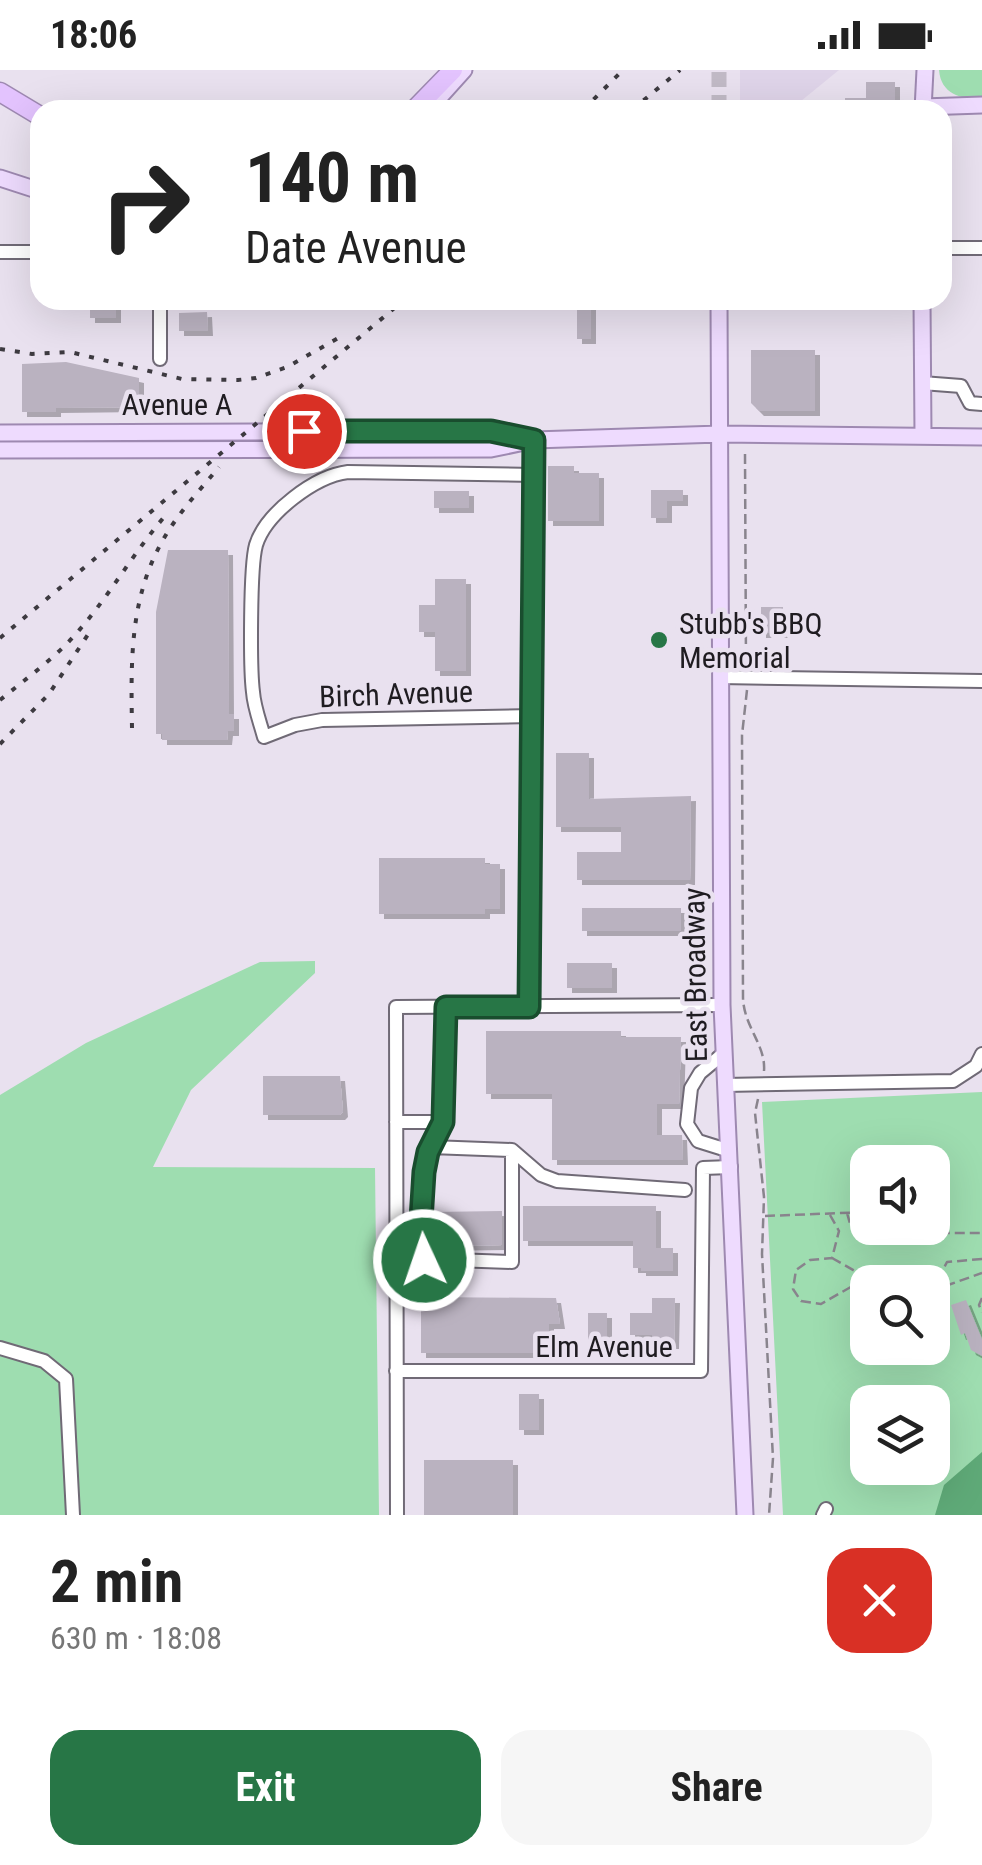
<!DOCTYPE html>
<html lang="en">
<head>
<meta charset="utf-8">
<style>
	:root { --surface:#fff; --page:#f6f6f6; --text:#222; --muted:#767676; --accent:#277646 }
	body { margin:0; font-family:"Roboto Condensed",sans-serif; background:var(--page); color:var(--text); height:100vh; display:flex; flex-direction:column; font-size:38px; white-space:nowrap }
	* { box-sizing:border-box; margin:0 }
	p { font-size:32px; color:var(--muted) }
	.icon { flex:none; width:55px; height:55px; fill:none; stroke:currentColor; stroke-width:2; stroke-linecap:round; stroke-linejoin:round }
	.map { position:relative; height:1445px; overflow:hidden }
	.panel { display:flex; flex-direction:column; background:var(--surface); flex:1 }
	.panel>* { flex:none }
	.banner { position:absolute; left:30px; top:30px; width:922px; height:210px; border-radius:30px; box-shadow:0 10px 40px #0002; background:#fff; color:var(--text); overflow:hidden }
	.controls { position:absolute; left:850px; top:1075px; display:grid; gap:20px }
	.controls a { display:grid; place-items:center; width:100px; height:100px; border-radius:20px; background:var(--surface); box-shadow:0 10px 40px #0002; font-size:50px }
	.pin { position:absolute; display:grid; place-items:center; width:85px; height:85px; color:#fff; margin:-42px; border:5px solid #fff; border-radius:50%; box-shadow:0 2px 10px #0007 }
	.me { position:absolute; width:110px; margin:-55px; rotate:357deg; stroke-linejoin:round; filter:drop-shadow(0 0 8px #0008) }
	.turn { display:flex; align-items:center; gap:35px; height:210px; padding:0 50px; font-size:45px }
	.turn .icon { width:130px; height:130px; stroke-width:2.5 }
	.turn b { display:block; font-size:70px; line-height:85px }
	.round { display:grid; place-items:center; flex:none; width:105px; height:105px; border-radius:30px; background:var(--page) }
	.head { display:flex; align-items:center; justify-content:space-between; height:170px; padding:0 50px }
	h1 { font-size:60px; font-weight:700; line-height:75px }
	.button { display:flex; gap:20px; margin-top:auto; padding:20px 50px }
	.button a { flex:1; height:115px; border-radius:30px; background:var(--accent); color:#fff; font-size:40px; font-weight:700; line-height:115px; text-align:center }
	.button a+a { background:var(--page); color:var(--text) }
	.status { display:flex; justify-content:space-between; align-items:center; height:70px; padding:0 50px; background:var(--surface); direction:ltr }
	.status svg { height:28px; fill:currentColor }
	.map>svg:first-child { display:block }
	.built { fill:#dfd4e9 }
	.green { fill:#9eddb0; fill-rule:evenodd }
	.water { fill:#5faa78 }
	.building { fill:#bab2c0; filter:url(#shadow) }
	.lines { fill:none; stroke-linecap:round; stroke-linejoin:round }
	.major-tunnel { stroke:#c1bac6; stroke-width:15; stroke-dasharray:15 8; stroke-linecap:butt }
	.minor-casing { stroke:#706a76; stroke-width:16 }
	.major-casing { stroke:#9e89b1; stroke-width:19 }
	.highway-casing { stroke:#9e89b1; stroke-width:21 }
	.path { stroke:#89848d; stroke-width:2.5; stroke-dasharray:10 5; stroke-linecap:butt }
	.minor { stroke:#fff; stroke-width:12 }
	.major { stroke:#eedbfe; stroke-width:15 }
	.highway { stroke:#e3c3fe; stroke-width:18 }
	.rail { stroke:#3d3a40; stroke-width:4; stroke-dasharray:5 10; stroke-linecap:butt }
	.route-casing { stroke:#194d2e; stroke-width:25 }
	.route { stroke:#277646; stroke-width:18 }
	.poi-dot { fill:#277646; stroke:#e9e1ef; stroke-width:4 }
	.labels { text-anchor:middle; dominant-baseline:central; stroke-width:9; stroke-linejoin:round; paint-order:stroke }
	.street-label { font-size:30px; fill:#1f1c21; stroke:#e9e1ef }
	.poi-label { font-size:30px; fill:#1f1c21; stroke:#e9e1ef; text-anchor:start }
</style>
</head>
<body>
<div class="status"><b>18:06</b><svg viewBox="0 0 49 12"><path d="M0 12V9h3v3zM5 12V6h3v6zM10 12V3h3v9zM15 12V0h3v12zM26 1h20v11H26zM47 4h2v5h-2z"/></svg></div>
<div class="map">
<svg width="982" height="1445" viewBox="0 0 982 1445">
	<defs>
		<filter id="shadow"><feDropShadow dx="5" dy="5" stdDeviation="0" flood-color="#0004"/></filter>
	</defs>
	<rect width="100%" height="100%" fill="#e9e1ef"/>
	<!-- built -->
	<path class="built" d="M740,0H839L790,40H740Z"/>
	<!-- green -->
	<path class="green" d="M939,0H982V29C960,29 941,24 939,0Z
		M315,891V903L191,1020L153,1097L375,1098L379,1445H0V1025L86,973L260,892Z
		M982,1022V1445H783L762,1032ZM868,1092H932V1158H868ZM868,1212H932V1278H868ZM868,1332H932V1398H868Z"/>
	<!-- water -->
	<path class="water" d="M982,1382V1445H935L944,1415Z"/>
	<!-- building -->
	<path class="building" d="M866,12H895V40H845V28H866Z
		M90,230H116V248H90Z
		M577,230H591V269H577Z
		M207,242L208,261H179V243Z
		M751,280H815V341H759L751,333Z
		M66,292L139,308V337L56,338V342H22V294Z
		M548,396H574V403H599V451H548Z
		M651,420H683V431H667V448H651Z
		M434,421H469V438H434Z
		M168,480H228L229,644H234V661H228L227,670H162V664H156V542Z
		M435,509H466V601H435V562H419V535H435Z
		M761,537H783V563H761Z
		M556,683H589V729L691,726L690,810H577V782H621V757H556Z
		M379,788H485V794H500V839H485V844H379Z
		M582,838H681V861H582Z
		M567,893H612V918H567Z
		M486,961H621V967H681L679,1034H657V1065H682L683,1090H552V1024H486Z
		M263,1006H340L343,1042L340,1045H263Z
		M523,1136H656V1178H673V1201H641V1198H633V1171H523Z
		M502,1141V1175L434,1176L432,1142Z
		M421,1227L556,1228L560,1254H549V1283H421Z
		M652,1228H675L674,1274H652V1265H630V1243H652Z
		M966,1230L982,1269V1286L971,1280L965,1263L961,1265L951,1235Z
		M588,1243H607V1276H588Z
		M519,1324H539V1360H519Z
		M424,1390H513V1445H424Z"/>
	<g class="lines">
		<!-- major-tunnel -->
		<path class="major-tunnel" d="M719,40V0"/>
		<!-- minor casing -->
		<g class="minor-casing">
			<path id="minor" d="M942,178H982
				M0,182H40
				M160,230V289
				M922,313L961,316L970,333L982,334
				M720,607L982,611
				M532,646L322,650L295,655L264,667C260,652 254,637 253,622C250,598 250,496 256,475C266,443 315,406 348,402L534,405
				M529,937L534,370
				M724,983L700,1003L691,1018L687,1054L698,1071L730,1081
				M725,1015L953,1011L976,996L982,984
				M396,1052H443L446,937
				M431,1077L512,1080V1192L425,1189C420,1136 418,1101 443,1052
				M512,1080L541,1105L557,1111L685,1120
				M0,1278L44,1291L66,1309L73,1445
				M396,1301H701L703,1098L731,1097
				M397,1445L396,937L722,935
				M823,1445L826,1439"/>
		</g>
		<!-- major casing -->
		<g class="major-casing">
			<path id="major" d="M923,37L982,35
				M428,40L464,0
				M923,40L925,0
				M0,108L40,121
				M719,230L722,935L745,1445
				M922,230L923,365
				M0,363L491,361L525,368
				M0,380L491,379L534,370L720,364L982,367"/>
		</g>
		<!-- highway casing -->
		<g class="highway-casing">
			<path id="highway" d="M0,22L40,46
				M414,40L453,0"/>
		</g>
		<!-- path -->
		<path class="path" d="M745,384L746,597
			M747,620L742,665L743,928C744,957 766,975 764,1001
			M758,1029L755,1043L764,1127L762,1184L773,1388L769,1445
			M847,1143L851,1157L861,1163H982
			M830,1145L839,1161L832,1188
			M765,1146L868,1142
			M832,1188L855,1201L856,1214L821,1234L801,1231L793,1219L796,1200L810,1190Z
			M982,1189L947,1192L940,1205L948,1215L982,1203
			M982,1228L979,1235L982,1242"/>
		<!-- minor -->
		<use href="#minor" class="minor"/>
		<!-- major -->
		<use href="#major" class="major"/>
		<!-- highway -->
		<use href="#highway" class="highway"/>
		<!-- rail -->
		<path class="rail" d="M583,40L623,0
			M632,40L680,0
			M0,279L32,284L70,282L182,309L238,310L256,308L287,297L342,266
			M0,568L404,230
			M0,630C28,607 58,586 81,558C111,523 134,482 165,446
			M132,658C131,593 129,529 163,470C178,443 200,420 219,397
			M0,674L49,624L89,563"/>
	</g>
	<g class="lines">
		<!-- route casing -->
		<g class="route-casing">
			<path id="route" d="M304,361H491L534,370L529,937H446L443,1052L428,1082L424,1102L421,1150L424,1190"/>
		</g>
		<!-- route -->
		<use href="#route" class="route"/>
	</g>
	<!-- markers -->
	<circle class="poi-dot" cx="659" cy="570" r="10"/>
	<g class="labels">
		<!-- street labels -->
		<g class="street-label">
			<text x="177" y="334">Avenue A</text>
			<text transform="translate(396 624) rotate(-2)">Birch Avenue</text>
			<text transform="translate(695 905) rotate(-91)">East Broadway</text>
			<text x="604" y="1276">Elm Avenue</text>
		</g>
		<!-- poi labels -->
		<g class="poi-label">
			<text x="679" y="553">Stubb's BBQ<tspan x="679" dy="34">Memorial</tspan></text>
		</g>
	</g>
</svg>
<div class="controls">
<a><svg class="icon" aria-label="sound" viewBox="0 0 24 24"><path d="M4 9h4l5-4v14l-5-4H4zM17 9q2 3 0 6"/></svg></a>
<a><svg class="icon" aria-label="search" viewBox="0 0 24 24"><circle cx="10" cy="10" r="6"/><path d="M15 15l6 6"/></svg></a>
<a><svg class="icon" aria-label="layers" viewBox="0 0 24 24"><path d="M12 4l9 5-9 5-9-5zM3 14l9 5 9-5"/></svg></a>
</div>
<div class="pin" style="left:304px;top:361px;background:#d93025"><svg class="icon" aria-label="arrive" viewBox="0 0 24 24"><path d="M6 21V4h12l-3 4 3 4H6"/></svg></div>
<svg class="me" style="left:424px;top:1190px" viewBox="-20 -20 40 40"><circle r="17" fill="#277646" stroke="#fff" stroke-width="3"/><path d="M0-11L8 9 0 5-8 9z" fill="#fff"/></svg>
<div class="banner">
<div class="turn"><svg class="icon" aria-label="right" viewBox="0 0 24 24"><path d="M7 20v-9h11M14 6l5 5-5 5"/></svg><div><b>140 m</b>Date Avenue</div></div>
</div>
</div>
<section class="panel">
<div class="head"><div><h1>2 min</h1><p>630 m · 18:08</p></div><a class="round" style="background:#d93025;color:#fff"><svg class="icon" aria-label="close" viewBox="0 0 24 24"><path d="M6 6l12 12M18 6L6 18"/></svg></a></div>
<div class="button"><a>Exit</a><a>Share</a></div>
</section>
</body>
</html>
